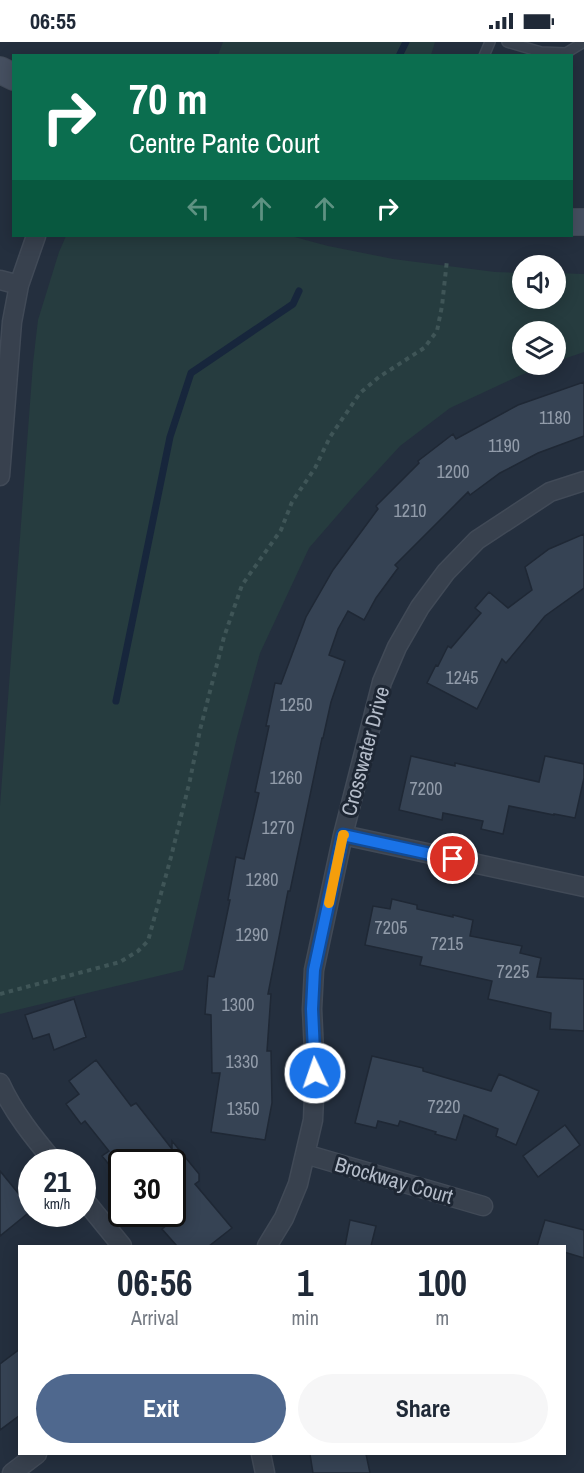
<!DOCTYPE html>
<html lang="en">
<head>
<meta charset="utf-8">
<style>
	:root { --surface:#fff; --page:#f6f6f7; --text:#1f2937; --muted:#747a83; --accent:#4f688e }
	body { margin:0; font-family:"Archivo Narrow",sans-serif; background:var(--page); color:var(--text); height:100vh; display:flex; flex-direction:column; font-size:22px; white-space:nowrap }
	* { box-sizing:border-box; margin:0 }
	p { font-size:20px; color:var(--muted) }
	.icon { flex:none; width:33px; height:33px; fill:none; stroke:currentColor; stroke-width:2; stroke-linecap:round; stroke-linejoin:round }
	.map { position:relative; flex:1; overflow:hidden }
	.side { position:absolute; left:18px; top:1203px; width:548px; height:210px; display:flex; flex-direction:column; background:var(--surface); border-radius:0px; box-shadow:0 3px 15px #0003 }
	.side>* { flex:none }
	.guide { position:absolute; left:12px; top:12px; width:561px; height:183px; border-radius:0px; box-shadow:0 3px 15px #0003; background:#0b6e4f; color:#fff; overflow:hidden }
	.tools { position:absolute; left:512px; top:213px; display:grid; gap:12px }
	.tools a { display:grid; place-items:center; width:54px; height:54px; border-radius:50%; background:var(--surface); box-shadow:0 3px 15px #0003; font-size:30px }
	.speed { position:absolute; left:18px; top:1107px; display:flex; gap:12px; font-size:30px; font-weight:700; text-align:center }
	.speed>* { display:grid; place-content:center; width:78px; height:78px; border-radius:50%; background:var(--surface); box-shadow:0 3px 15px #0003; line-height:1 }
	.speed small { font-size:15px; font-weight:400 }
	.speed .limit { border:3px solid #111; border-radius:9px; background:#fff; color:#111 }
	.pin { position:absolute; display:grid; place-items:center; width:51px; height:51px; color:#fff; margin:-26px; border:3px solid #fff; border-radius:50%; box-shadow:0 2px 6px #0007 }
	.me { position:absolute; width:66px; margin:-33px; rotate:357deg; stroke-linejoin:round; filter:drop-shadow(0 0 4px #0008) }
	.turn { display:flex; align-items:center; gap:21px; height:126px; padding:0 18px; font-size:27px }
	.turn .icon { width:78px; height:78px; stroke-width:2.5 }
	.turn b { display:block; font-size:42px; line-height:51px }
	.lanes { display:flex; align-items:center; height:57px; padding:0 18px; background:#0003; justify-content:center; gap:30px; direction:ltr }
	.lanes .off { opacity:.35 }
	.eta { display:flex; justify-content:space-evenly; align-items:center; height:102px; text-align:center }
	.eta b { font-size:36px; font-weight:800; line-height:42px }
	.cta { display:flex; gap:12px; margin-top:auto; padding:12px 18px }
	.cta a { flex:1; height:69px; border-radius:36px; background:var(--accent); color:#fff; font-size:24px; font-weight:800; line-height:69px; text-align:center }
	.cta a+a { background:var(--page); color:var(--text) }
	.status { display:flex; justify-content:space-between; align-items:center; height:42px; padding:0 30px; background:var(--surface); direction:ltr }
	.status svg { height:16px; fill:currentColor }
	.map>svg:first-child { display:block }
	.green { fill:#263c3f }
	.lines { fill:none; stroke-linecap:round; stroke-linejoin:round }
	.stream { stroke:#17263c; stroke-width:7 }
	.building { fill:#364354; stroke:#1f2835; stroke-width:1.5 }
	.lane-casing { stroke:#414a57; stroke-width:12 }
	.street-casing { stroke:#414a57; stroke-width:21 }
	.secondary-casing { stroke:#414a57; stroke-width:28 }
	.path { stroke:#3f5557; stroke-width:4; stroke-dasharray:4.5 4.5; stroke-linecap:butt }
	.lane { stroke:#38414e; stroke-width:9 }
	.street { stroke:#38414e; stroke-width:18 }
	.secondary { stroke:#465061; stroke-width:26 }
	.route-casing { stroke:#114b97; stroke-width:15 }
	.route { stroke:#1a73e8; stroke-width:10 }
	.slow { stroke:#f59e0b; stroke-width:10 }
	.labels { text-anchor:middle; dominant-baseline:central; stroke-width:6; stroke-linejoin:round; paint-order:stroke }
	.number-label { font-size:18px; fill:#929caa }
	.street-label { font-size:21px; fill:#b4bcc9; stroke:#1d2633 }
</style>
</head>
<body>
<div class="status"><b>06:55</b><svg viewBox="0 0 49 12"><path d="M0 12V9h3v3zM5 12V6h3v6zM10 12V3h3v9zM15 12V0h3v12zM26 1h20v11H26zM47 4h2v5h-2z"/></svg></div>
<div class="map">
<svg width="584" height="1431" viewBox="0 0 584 1431">
	<rect width="100%" height="100%" fill="#242f3e"/>
	<!-- green -->
	<path class="green" d="M223,0H435L431,13H218Z
		M66,194H291L328,204L393,217L495,230L522,231V256H555V231L584,232V310L555,320V290H522V322L549,323L521,333L450,366L400,404L355,453L309,506L260,611L237,695L183,928L0,972V764L33,321L38,278L59,210Z"/>
	<g class="lines">
		<!-- stream -->
		<path class="stream" d="M399,14L406,0
			M116,659L170,395L191,331L293,262L299,249"/>
	</g>
	<!-- building -->
	<path class="building" d="M584,340V394L538,411L500,431L470,453L468,450L395,523L398,526L376,556L364,578L348,569L338,587L329,613L345,619L331,660L323,696H322L290,849H288L268,952H271L267,1009H271L272,1061L265,1098L211,1090L220,1031H212L211,973L205,972L208,934L214,935L230,858H228L236,815L244,817L259,751L255,750L269,684H266L275,641L281,642L306,575L333,528L378,467L376,464L419,421L418,419L453,392L456,397L518,363Z
		M584,492V546L545,574L506,621L502,617L477,667L427,641L436,623L438,624L448,604L451,606L481,571L475,566L489,550L508,566L532,548L525,525L549,507Z
		M411,714L455,724V721L539,740L545,714L584,722V736L575,776L554,772V773L509,764L503,792L481,787L483,779L443,771L442,778L399,768Z
		M392,857L417,863V867L453,875V873L473,878L470,894L522,904L520,911L541,916L537,935L584,937V989L550,987L551,971L488,957L492,939L420,923L422,915L365,903L373,864L390,867Z
		M74,957L86,995L54,1008L49,992L33,997L25,973Z
		M372,1014L423,1026V1029L491,1049L499,1032L539,1049L516,1103L496,1094L498,1087L464,1073L456,1098L435,1092L436,1090L400,1079L398,1084L378,1079L376,1086L355,1081Z
		M96,1018L131,1064L136,1061L172,1107V1099L199,1132V1139L195,1142L232,1186L209,1204H177L162,1187L172,1179V1120H122V1127L116,1131L102,1114L109,1109L85,1079L81,1082L66,1062L79,1052L69,1039Z
		M565,1083L580,1103L538,1135L523,1114Z
		M0,1129L32,1168L0,1194Z
		M350,1178L376,1184L371,1204H345Z
		M545,1178L584,1188V1216L564,1210V1204H537Z
		M20,1307V1373L0,1388V1322Z
		M310,1412H366L370,1431H313Z"/>
	<g class="lines">
		<!-- lane casing -->
		<g class="lane-casing">
			<path id="lane" d="M507,0L541,10L566,11L584,0
				M484,14L490,0"/>
		</g>
		<!-- street casing -->
		<g class="street-casing">
			<path id="street" d="M0,238L19,243
				M0,434L12,280L19,243L36,194
				M343,793L584,845
				M0,1041C13,1070 34,1096 54,1120
				M305,1112L483,1164
				M82,1155L122,1204
				M267,1204L284,1176L298,1142L313,1078L315,1031L312,967L314,928L343,793L382,640L397,605L420,565L446,530L477,498L550,450L584,439
				M261,1412L265,1431
				M12,1431L37,1412"/>
		</g>
		<!-- secondary casing -->
		<g class="secondary-casing">
			<path id="secondary" d="M0,28L14,35
				M572,180H584"/>
		</g>
		<!-- path -->
		<path class="path" d="M0,952L120,920L138,909L148,899L171,815L190,738L200,688L224,595L242,543L281,488L292,460L315,426L330,395L360,351L379,335L424,306L437,289L442,264L447,218"/>
		<!-- lane -->
		<use href="#lane" class="lane"/>
		<!-- street -->
		<use href="#street" class="street"/>
		<!-- secondary -->
		<use href="#secondary" class="secondary"/>
	</g>
	<g class="lines">
		<!-- route casing -->
		<g class="route-casing">
			<path id="route" d="M315,1031L312,967L314,928L343,793L453,817"/>
		</g>
		<!-- route -->
		<use href="#route" class="route"/>
		<!-- slow -->
		<path class="slow" d="M329,861L343,793H344"/>
	</g>
	<g class="labels">
		<!-- number labels -->
		<g class="number-label">
			<text x="555" y="375">1180</text>
			<text x="504" y="403">1190</text>
			<text x="453" y="429">1200</text>
			<text x="410" y="468">1210</text>
			<text x="462" y="635">1245</text>
			<text x="296" y="662">1250</text>
			<text x="286" y="735">1260</text>
			<text x="426" y="746">7200</text>
			<text x="278" y="785">1270</text>
			<text x="262" y="837">1280</text>
			<text x="391" y="885">7205</text>
			<text x="252" y="892">1290</text>
			<text x="447" y="901">7215</text>
			<text x="513" y="929">7225</text>
			<text x="238" y="962">1300</text>
			<text x="242" y="1019">1330</text>
			<text x="444" y="1064">7220</text>
			<text x="243" y="1066">1350</text>
		</g>
		<!-- street labels -->
		<g class="street-label">
			<text transform="translate(365 709) rotate(-75)">Crosswater Drive</text>
			<text transform="translate(394 1138) rotate(16)">Brockway Court</text>
		</g>
	</g>
</svg>
<div class="tools">
<a><svg class="icon" aria-label="sound" viewBox="0 0 24 24"><path d="M4 9h4l5-4v14l-5-4H4zM17 9q2 3 0 6"/></svg></a>
<a><svg class="icon" aria-label="layers" viewBox="0 0 24 24"><path d="M12 4l9 5-9 5-9-5zM3 14l9 5 9-5"/></svg></a>
</div>
<div class="speed"><div>21<small>km/h</small></div><div class="limit">30</div></div>
<div class="pin" style="left:453px;top:817px;background:#d93025"><svg class="icon" aria-label="arrive" viewBox="0 0 24 24"><path d="M6 21V4h12l-3 4 3 4H6"/></svg></div>
<svg class="me" style="left:315px;top:1031px" viewBox="-20 -20 40 40"><circle r="17" fill="#1a73e8" stroke="#fff" stroke-width="3"/><path d="M0-11L8 9 0 5-8 9z" fill="#fff"/></svg>
<div class="guide">
<div class="turn"><svg class="icon" aria-label="right" viewBox="0 0 24 24"><path d="M7 20v-9h11M14 6l5 5-5 5"/></svg><div><b>70 m</b>Centre Pante Court</div></div>
<div class="lanes"><svg class="icon off" aria-label="left" viewBox="0 0 24 24"><path d="M17 20v-9H6M10 6l-5 5 5 5"/></svg><svg class="icon off" aria-label="ahead" viewBox="0 0 24 24"><path d="M12 20V5M6 11l6-6 6 6"/></svg><svg class="icon off" aria-label="ahead" viewBox="0 0 24 24"><path d="M12 20V5M6 11l6-6 6 6"/></svg><svg class="icon" aria-label="right" viewBox="0 0 24 24"><path d="M7 20v-9h11M14 6l5 5-5 5"/></svg></div>
</div>
<section class="side">
<div class="eta">
<div><b>06:56</b><p>Arrival</p></div>
<div><b>1</b><p>min</p></div>
<div><b>100</b><p>m</p></div>
</div>
<div class="cta"><a>Exit</a><a>Share</a></div>
</section>
</div>
</body>
</html>
